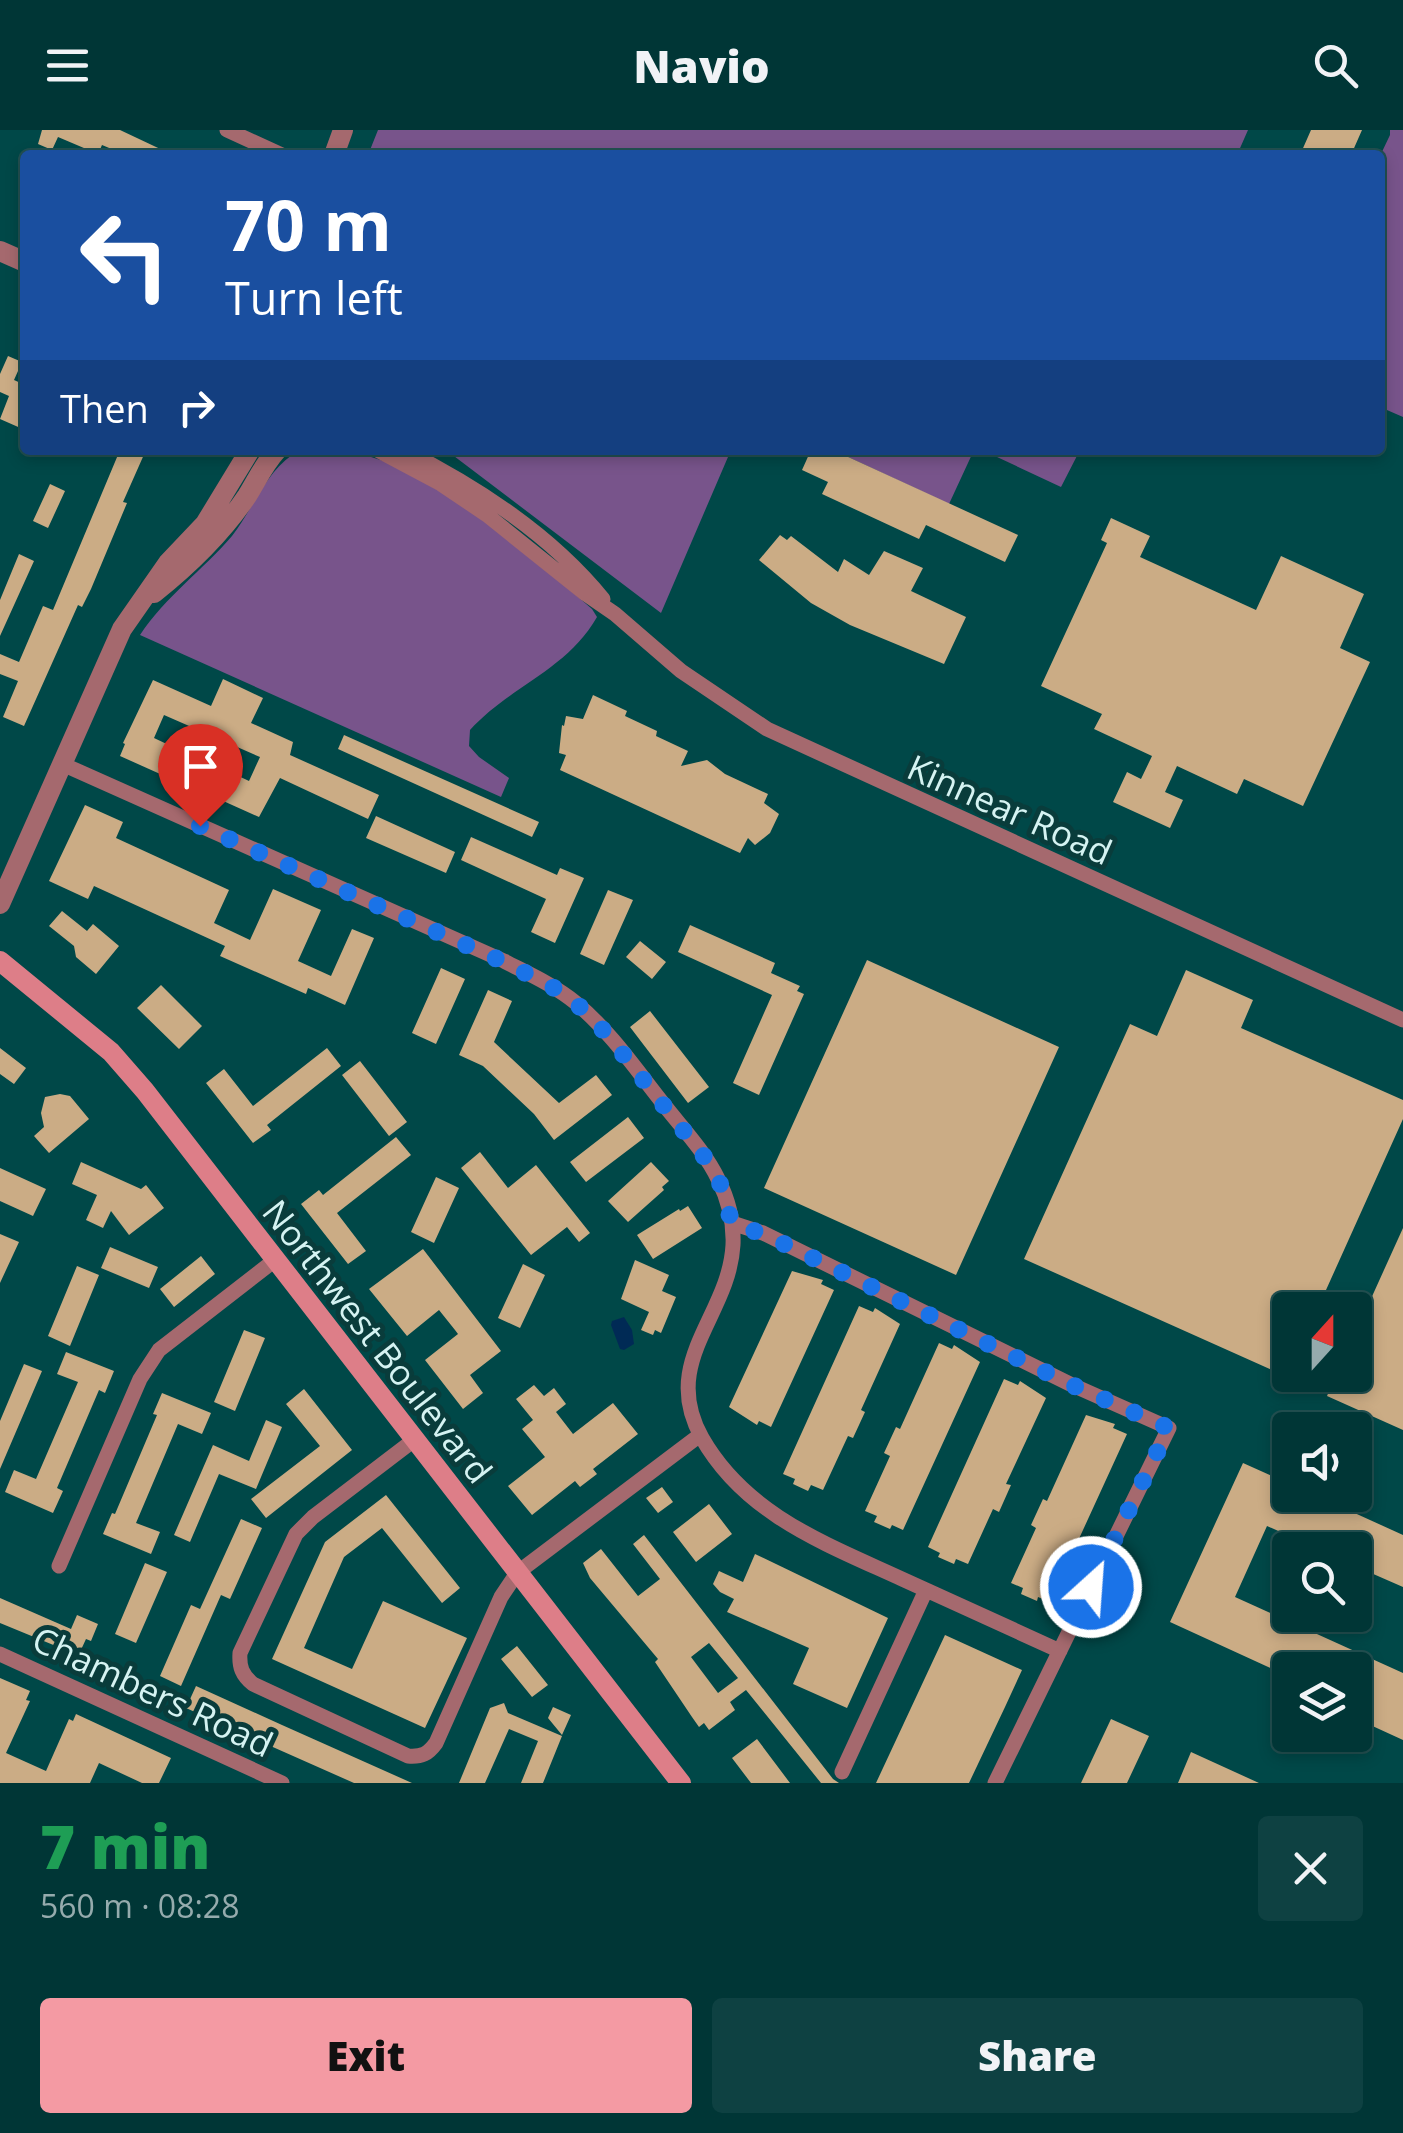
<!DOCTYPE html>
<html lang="en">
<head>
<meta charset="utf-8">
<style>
	:root { --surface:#003636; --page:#0e4142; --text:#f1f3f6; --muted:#95abad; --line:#225051; --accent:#f49aa3 }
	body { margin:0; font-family:"Open Sans",sans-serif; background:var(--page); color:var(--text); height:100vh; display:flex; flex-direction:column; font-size:38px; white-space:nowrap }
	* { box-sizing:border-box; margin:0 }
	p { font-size:32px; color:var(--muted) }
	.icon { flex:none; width:55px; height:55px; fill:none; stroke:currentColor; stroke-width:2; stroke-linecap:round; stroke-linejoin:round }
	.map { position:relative; height:1653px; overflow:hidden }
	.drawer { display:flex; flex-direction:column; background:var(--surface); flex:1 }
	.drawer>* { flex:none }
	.top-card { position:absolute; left:20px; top:20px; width:1365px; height:305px; border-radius:10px; box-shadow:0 5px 15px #0003,0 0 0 2px var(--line); background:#1a4fa0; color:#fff; overflow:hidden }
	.needle { width:65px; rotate:21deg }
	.tools { position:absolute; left:1272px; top:1162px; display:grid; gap:20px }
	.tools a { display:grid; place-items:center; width:100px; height:100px; border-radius:10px; background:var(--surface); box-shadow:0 5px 15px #0003,0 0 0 2px var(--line); font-size:50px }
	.pin { position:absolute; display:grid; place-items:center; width:85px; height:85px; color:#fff; margin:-102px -42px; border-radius:50% 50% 50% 0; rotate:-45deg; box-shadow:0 0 10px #0007 }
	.pin .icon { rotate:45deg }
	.me { position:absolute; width:110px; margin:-55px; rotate:26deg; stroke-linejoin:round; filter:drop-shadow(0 0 8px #0008) }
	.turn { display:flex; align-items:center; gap:35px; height:210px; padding:0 40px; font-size:45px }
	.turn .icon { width:130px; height:130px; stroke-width:2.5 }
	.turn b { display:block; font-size:70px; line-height:85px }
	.then { display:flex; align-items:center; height:95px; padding:0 40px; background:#0003; gap:20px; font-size:38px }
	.round { display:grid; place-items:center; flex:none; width:105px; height:105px; border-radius:10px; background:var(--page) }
	.overview { display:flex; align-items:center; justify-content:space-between; height:170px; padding:0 40px }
	h1 { font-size:60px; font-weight:800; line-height:75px; color:#1e9e55 }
	.button { display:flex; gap:20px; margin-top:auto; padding:20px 40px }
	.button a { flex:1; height:115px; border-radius:10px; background:var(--accent); color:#111; font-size:40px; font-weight:800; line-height:115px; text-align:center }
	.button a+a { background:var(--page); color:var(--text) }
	header { display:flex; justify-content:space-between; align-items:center; height:130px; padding:0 40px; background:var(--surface); font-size:45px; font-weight:800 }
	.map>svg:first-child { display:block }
	.green { fill:#78548b }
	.water { fill:#002a55 }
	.building { fill:#cbac85; fill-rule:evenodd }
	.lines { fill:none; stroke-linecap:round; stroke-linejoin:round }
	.minor { stroke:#a5696e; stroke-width:15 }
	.tertiary { stroke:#a5696e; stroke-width:20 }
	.secondary { stroke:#dd7e88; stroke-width:20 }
	.route { stroke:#1a73e8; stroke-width:18; stroke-dasharray:0 32.4 }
	.labels { text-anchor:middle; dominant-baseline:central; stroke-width:10; stroke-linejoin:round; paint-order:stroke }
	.street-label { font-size:35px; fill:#d5f3f2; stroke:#093c3b }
</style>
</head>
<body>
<header><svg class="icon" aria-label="menu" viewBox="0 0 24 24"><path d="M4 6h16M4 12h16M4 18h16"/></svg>Navio<svg class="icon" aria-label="search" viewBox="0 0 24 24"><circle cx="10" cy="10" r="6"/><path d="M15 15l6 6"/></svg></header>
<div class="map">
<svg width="1403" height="1653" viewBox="0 0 1403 1653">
	<rect width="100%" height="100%" fill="#004848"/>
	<!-- green -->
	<path class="green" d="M378,0H1248L1237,25H368Z
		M1390,0H1403V287L1380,277V26L1390,5Z
		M300,320H349L390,333L454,369L499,399L592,479L597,487C567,540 510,556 470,600L469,616L479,627L509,648L501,667L140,505C165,467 203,440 232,406C255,376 266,339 300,320Z
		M446,320H731L661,483Z
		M833,320H974L949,374Z
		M982,320H1080L1061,357Z"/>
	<!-- water -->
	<path class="water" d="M624,1187L632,1200L634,1214L624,1220L620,1219L611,1195L612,1191Z"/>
	<!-- building -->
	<path class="building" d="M42,0H120L173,25H126L102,15L98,24L58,7L52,20L38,14Z
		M1311,0H1362L1351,25H1300Z
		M8,226L22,232L14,250L25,255V300L0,289L9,266L0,262V244Z
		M120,320H146L123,372L127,373L91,459L82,477L78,475L24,596L3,587L18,551L0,544V524L19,532L43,476L53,480Z
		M811,320H833L1018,405L1005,432L926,395L919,409L822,364L828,352L802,340Z
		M50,354L65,361L48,398L33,391Z
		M1111,388L1150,406L1140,427L1256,480L1281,426L1364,464L1340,518L1370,532L1303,676L1244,649L1237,664L1177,636L1165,662L1183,670L1170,698L1113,672L1127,642L1141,649L1152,626L1094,599L1102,584L1041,556L1107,413L1101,410Z
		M780,405L787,410L791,406L838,442L844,429L869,445L884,421L923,438L911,461L966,487L944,534L850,495L811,473L759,430Z
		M19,424L34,431L0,506V470Z
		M223,549L263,568L251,593L293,612L290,625L379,665L368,689L280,648L259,687L201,661L213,634L249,651L260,627L164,585L154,608L190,625L178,652L120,626L125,614L123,613L153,550L211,576Z
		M593,565L627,581L625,586L657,601L656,606L688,621L681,636L707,630L725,644L768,664L764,673L779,684L770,703L755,715L748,708L740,723L560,640L566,625L559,623L562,595L564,596L566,586L583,589Z
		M344,605L539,692L532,707L338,619Z
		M85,675L123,692L116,708L229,760L214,793L250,810L273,759L321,780L298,831L331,846L352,799L374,808L345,875L308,858L306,864L220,826L225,816L94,756L88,769L49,751Z
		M376,686L455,722L446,743L366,708Z
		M471,707L557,745L560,738L584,748L555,813L531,802L546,769L461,730Z
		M608,760L633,770L604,835L580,824Z
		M62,781L87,801L93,794L119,816L96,844L76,827L74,816L49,796Z
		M690,795L775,833L771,843L800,856L797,861L804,864L759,965L733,953L772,865L678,822Z
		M640,811L666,832L652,849L626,827Z
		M867,830L1059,917L956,1145L764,1058Z
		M441,838L465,849L436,914L412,903Z
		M1186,840L1253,870L1241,898L1403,970V989L1317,1180H1290V1248L1024,1129L1130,894L1157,906Z
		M161,855L202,896L179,919L137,878Z
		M488,860L512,871L494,912L559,973L596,945L612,965L554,1010L534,984L483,936L459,925Z
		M650,881L709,957L688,973L630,897Z
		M0,918L26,938L14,954L0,944Z
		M327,918L341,936L267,995L271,1000L253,1013L206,953L224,939L253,976Z
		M360,931L407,992L389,1006L342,945Z
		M60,964L70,966L89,989L49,1023L34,1006L44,997L41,983L45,967Z
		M628,987L644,1008L586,1052L570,1032Z
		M396,1007L411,1025L337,1083L366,1121L348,1134L301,1074L319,1060L323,1065Z
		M480,1022L508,1058L536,1035L590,1103L579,1112L567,1097L531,1125L461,1038Z
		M81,1032L141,1059L146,1055L164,1078L129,1105L111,1081L103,1098L86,1090L97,1065L72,1054Z
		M651,1032L669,1051L662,1057L664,1060L628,1092L608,1071Z
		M0,1038L46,1059L33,1086L0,1071Z
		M436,1047L459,1058L434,1113L411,1102Z
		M688,1076L702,1098L653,1129L637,1105L679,1079L680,1081Z
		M1403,1098V1300L1327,1266L1336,1245H1355V1204Z
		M0,1104L19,1112L0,1153Z
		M110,1117L158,1137L149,1158L101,1138Z
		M423,1119L501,1221L470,1245L483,1263L463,1279L425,1230L458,1204L455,1200L439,1180L407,1206L369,1159Z
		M201,1126L215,1144L174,1177L160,1159Z
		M635,1130L669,1145L662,1161L676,1167L661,1203L655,1200L653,1205L641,1200L649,1182L621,1169Z
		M523,1134L545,1145L520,1198L498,1188Z
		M77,1136L99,1145L70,1216L48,1206Z
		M792,1141L823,1150L821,1154L834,1160L771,1297L759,1291L757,1295L729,1277Z
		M859,1176L873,1182L875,1178L900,1194L861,1280L865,1282L853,1308L848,1306L823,1360L811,1355L808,1361L793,1354L795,1349L783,1344Z
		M244,1200L265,1208L235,1281L214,1272Z
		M939,1213L952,1219L954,1215L980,1232L903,1400L892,1395L890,1399L874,1392L877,1386L865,1381L890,1326L884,1323L896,1297L900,1299Z
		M66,1222L114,1241L105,1263L99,1260L57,1358L63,1361L53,1383L5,1362L14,1340L36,1349L78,1252L57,1244Z
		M24,1234L42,1241L0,1339V1291Z
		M1004,1249L1018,1255L1020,1251L1046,1268L1006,1354L1011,1355L999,1382L993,1379L968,1434L956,1429L954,1434L938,1427L940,1423L928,1417Z
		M534,1255L544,1266L554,1258L566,1274L556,1282L573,1304L613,1273L638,1304L593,1339L597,1344L580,1357L575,1351L532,1385L508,1356L545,1327L522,1299L533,1290L516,1269Z
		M304,1259L352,1320L266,1388L251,1369L320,1316L286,1274Z
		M162,1263L211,1283L202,1304L178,1294L136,1393L160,1402L151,1424L103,1404L112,1383L115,1384L157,1285L153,1284Z
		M1086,1285L1115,1294L1113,1298L1127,1304L1050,1472L1038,1467L1037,1471L1021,1464L1023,1458L1011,1453L1036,1398L1031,1395L1043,1369L1047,1371Z
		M266,1290L282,1297L256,1359L219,1344L190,1412L174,1405L213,1315L249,1331Z
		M1243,1333L1290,1354V1365H1315L1403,1405V1457L1355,1436V1420H1321L1267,1396L1235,1467L1403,1543V1610L1355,1588V1540H1290V1547L1170,1492Z
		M662,1357L673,1372L658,1383L646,1368Z
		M386,1365L460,1458L442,1473L382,1398L344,1427L304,1518L352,1539L383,1471L467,1508L425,1598L272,1529L325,1412Z
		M709,1374L732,1404L696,1432L673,1402Z
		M241,1389L262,1398L230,1469L221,1465L181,1556L160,1546L191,1475L200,1479Z
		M644,1405L833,1649L839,1653H821L746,1560L730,1572L735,1580L709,1600L704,1593L699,1597L692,1587L655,1532L658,1529L590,1448L583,1433L601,1419L638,1466L660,1449L633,1414ZM709,1513L738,1548L718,1563L691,1527Z
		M755,1424L888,1488L847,1578L793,1554L809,1518L727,1482L734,1469L720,1462L713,1454L719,1441L743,1452Z
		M145,1433L167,1442L136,1513L115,1504Z
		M0,1468L71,1499L77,1485L98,1494L91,1511L86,1509L80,1522L70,1517L68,1521L0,1493Z
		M945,1505L1022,1540L1005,1577L969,1653H876Z
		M517,1516L548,1555L532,1567L501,1529Z
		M0,1548L30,1561L26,1570L30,1571L6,1623L46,1641L69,1589L73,1591L76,1584L171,1628L159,1653H142L99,1633L90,1653H0Z
		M196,1556L282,1595L412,1653H354L257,1610L186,1578Z
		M504,1573L508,1583L562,1606L543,1653H521L538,1611L509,1599L485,1653H459L490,1578Z
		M553,1577L571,1585L562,1605L548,1588Z
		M1111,1589L1149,1606L1127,1653H1081Z
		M757,1609L790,1653H751L732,1628Z
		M1191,1622L1259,1653H1178Z"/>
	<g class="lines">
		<!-- minor -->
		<path class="minor" d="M227,0L282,25
			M377,320L441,354L487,385L583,462L615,484L681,541L767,599L1403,890
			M404,320C478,358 550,404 603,469
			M62,634L504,831C529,844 554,855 576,873C611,902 637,941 665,976C683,999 705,1022 718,1049C728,1069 734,1092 733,1115C729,1187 659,1231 702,1308C746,1385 826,1414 902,1449C954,1473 1007,1497 1060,1521
			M732,1093L763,1103L1070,1254L1169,1298L995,1653
			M414,1310L313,1387L296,1404L240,1523C239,1537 242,1545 253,1554L408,1626C422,1627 428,1624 436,1613L501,1467L517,1443L700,1305
			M59,1436L140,1249L159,1220L275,1130
			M0,1524L282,1653
			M842,1642L926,1460"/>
		<!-- tertiary -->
		<path class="tertiary" d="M334,25L343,0
			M0,121L25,132
			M154,463C189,435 222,403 247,366C257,350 264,334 277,320
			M0,774L122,499L168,433L205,394L250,320"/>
		<!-- secondary -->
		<path class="secondary" d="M0,831L111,922L145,961L681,1653"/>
	</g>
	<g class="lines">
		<!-- route -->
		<path class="route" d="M200,696L504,832L551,856L575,872L607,904L706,1029L719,1050L732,1093L768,1106L1070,1254L1169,1298L1091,1457"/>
	</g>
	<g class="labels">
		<!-- street labels -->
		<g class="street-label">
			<text transform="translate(1010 679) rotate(24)">Kinnear Road</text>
			<text transform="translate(378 1211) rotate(52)">Northwest Boulevard</text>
			<text transform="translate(153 1561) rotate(25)">Chambers Road</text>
		</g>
	</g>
</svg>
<div class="tools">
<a><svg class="needle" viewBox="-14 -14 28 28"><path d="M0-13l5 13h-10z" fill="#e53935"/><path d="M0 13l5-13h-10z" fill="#95abad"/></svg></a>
<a><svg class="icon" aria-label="sound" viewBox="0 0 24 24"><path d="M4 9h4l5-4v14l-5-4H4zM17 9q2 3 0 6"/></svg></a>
<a><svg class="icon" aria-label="search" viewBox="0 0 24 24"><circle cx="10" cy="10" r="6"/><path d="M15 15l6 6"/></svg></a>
<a><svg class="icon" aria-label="layers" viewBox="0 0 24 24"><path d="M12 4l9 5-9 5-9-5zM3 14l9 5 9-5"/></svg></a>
</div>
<div class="pin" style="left:200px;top:696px;background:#d93025"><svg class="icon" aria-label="arrive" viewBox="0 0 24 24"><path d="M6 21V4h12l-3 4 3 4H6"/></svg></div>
<svg class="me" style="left:1091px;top:1457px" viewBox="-20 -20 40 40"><circle r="17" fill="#1a73e8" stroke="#fff" stroke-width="3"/><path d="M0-11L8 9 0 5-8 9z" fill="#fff"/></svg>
<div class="top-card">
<div class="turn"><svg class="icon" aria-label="left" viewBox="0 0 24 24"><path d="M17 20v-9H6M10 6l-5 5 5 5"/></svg><div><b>70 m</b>Turn left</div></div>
<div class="then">Then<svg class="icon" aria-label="right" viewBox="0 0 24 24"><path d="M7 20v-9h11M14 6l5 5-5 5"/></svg></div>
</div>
</div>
<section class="drawer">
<div class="overview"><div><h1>7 min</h1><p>560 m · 08:28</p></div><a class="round"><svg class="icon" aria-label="close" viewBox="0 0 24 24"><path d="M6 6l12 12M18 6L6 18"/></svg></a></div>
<div class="button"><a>Exit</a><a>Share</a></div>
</section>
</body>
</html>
